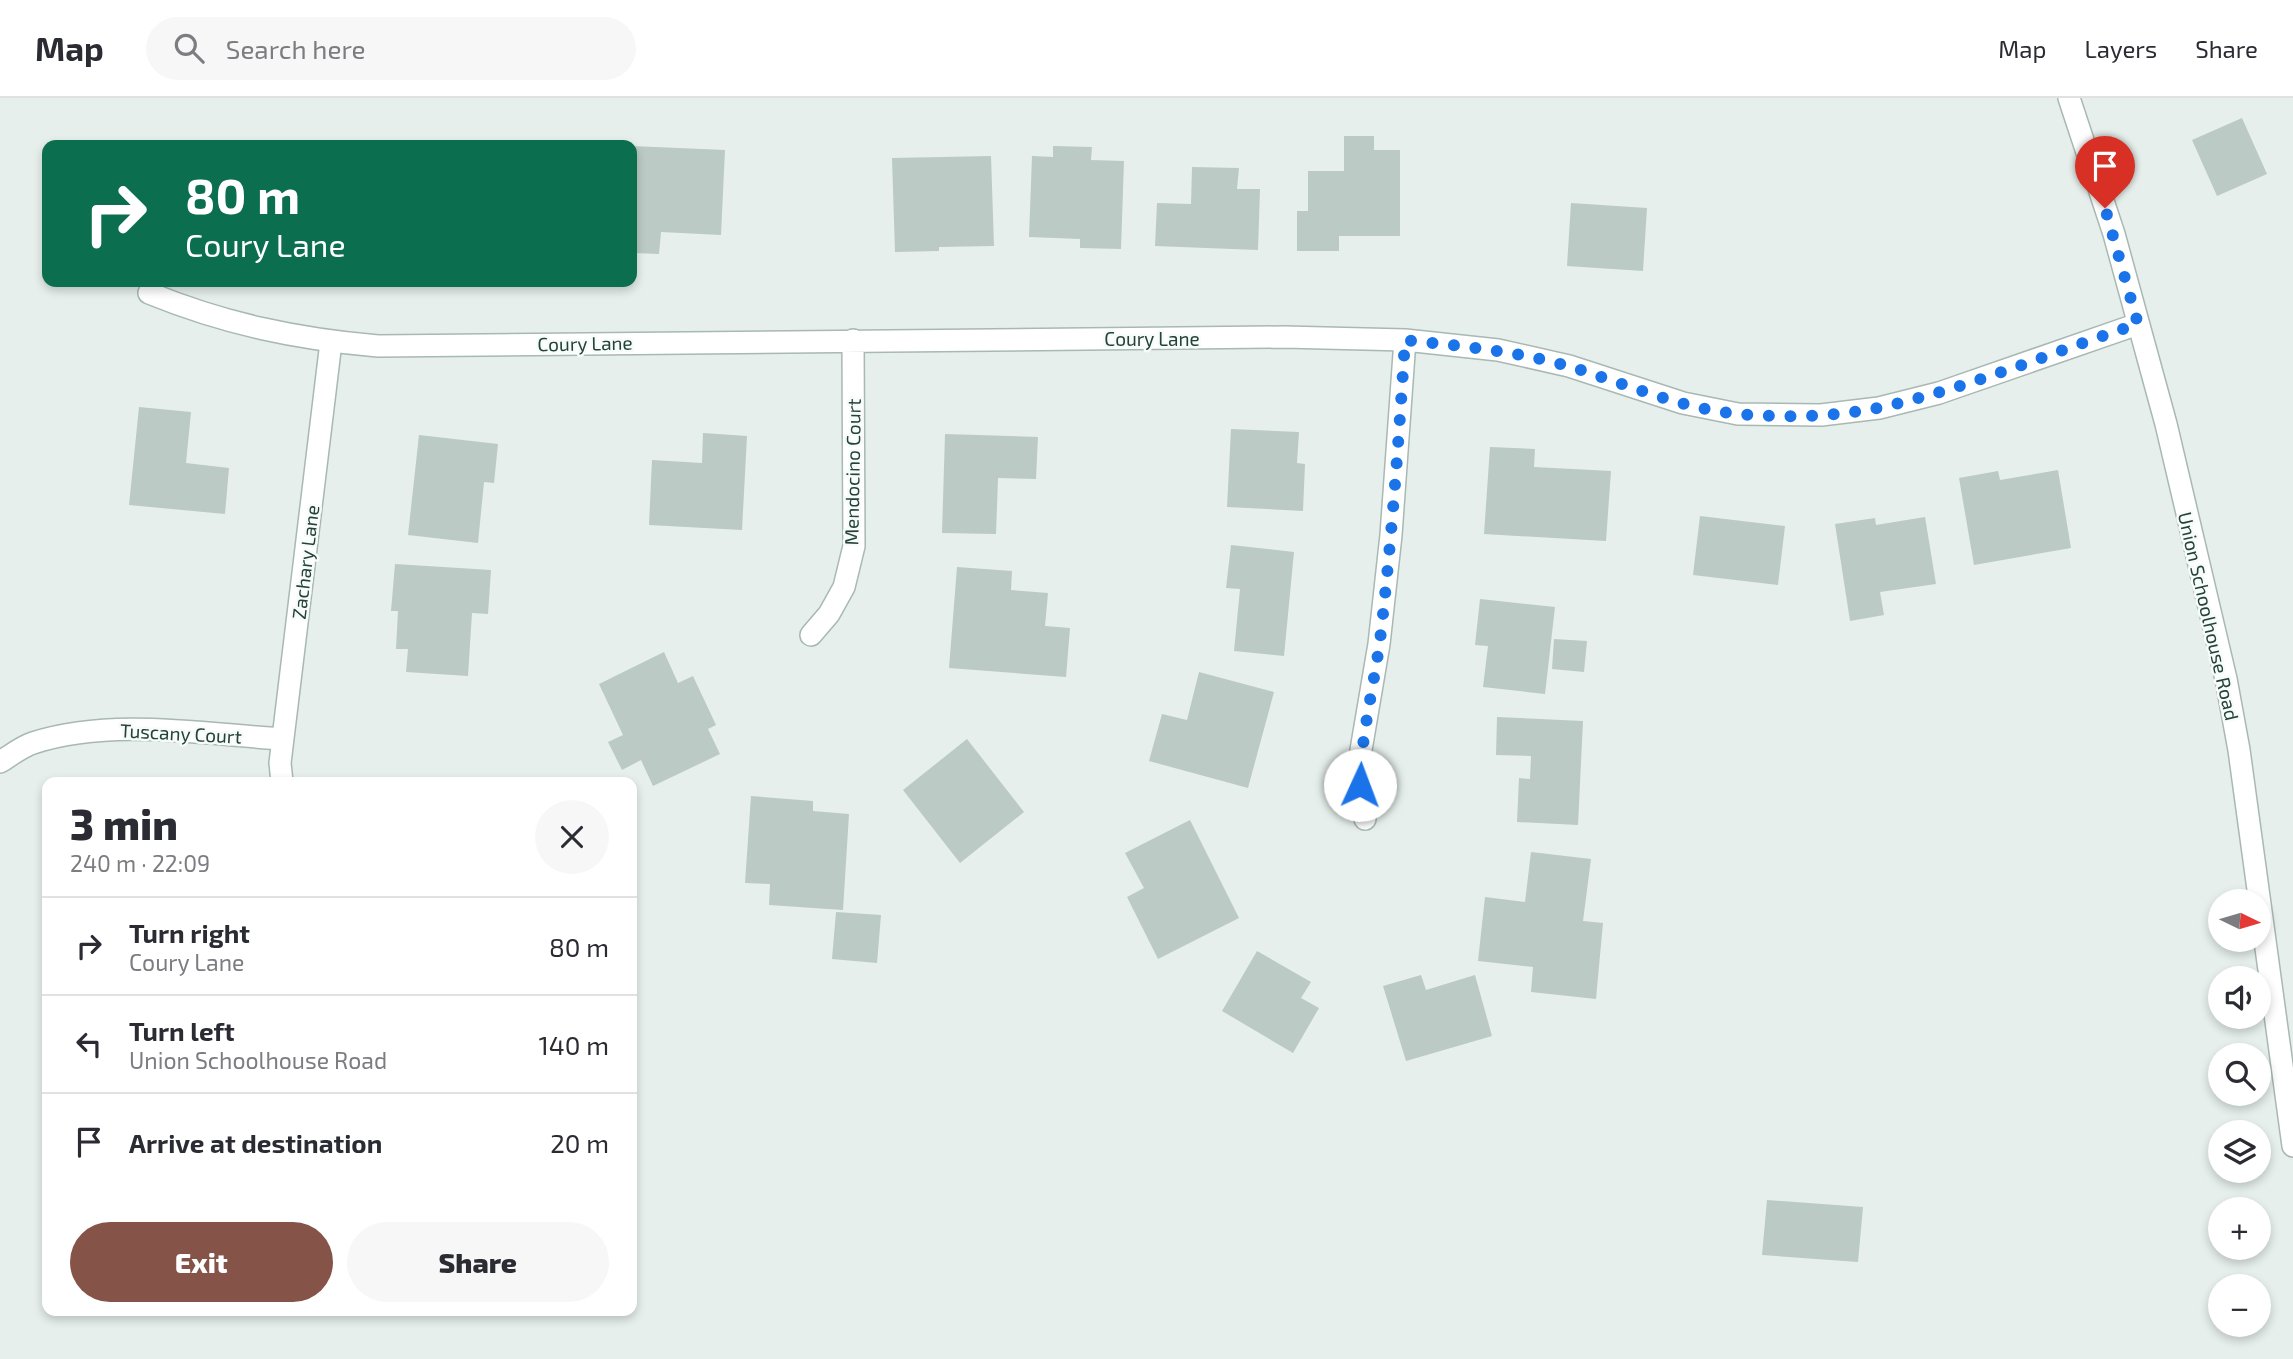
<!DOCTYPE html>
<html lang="en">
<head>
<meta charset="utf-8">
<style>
	:root { --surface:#fff; --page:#f7f7f7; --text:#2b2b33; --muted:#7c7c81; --line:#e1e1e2; --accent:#855347 }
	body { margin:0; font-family:"Exo 2",sans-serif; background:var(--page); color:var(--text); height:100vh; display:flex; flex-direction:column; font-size:26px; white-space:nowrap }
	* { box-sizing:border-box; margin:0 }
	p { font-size:23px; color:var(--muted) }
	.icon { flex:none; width:38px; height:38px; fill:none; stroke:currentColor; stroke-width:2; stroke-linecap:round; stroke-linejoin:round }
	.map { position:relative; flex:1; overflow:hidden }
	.side { position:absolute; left:42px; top:679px; width:595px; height:539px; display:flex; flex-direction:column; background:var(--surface); border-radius:14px; box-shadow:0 4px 10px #0003 }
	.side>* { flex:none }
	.guide { position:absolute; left:42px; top:42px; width:595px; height:147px; border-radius:14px; box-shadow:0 4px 10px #0003; background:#0b6e4f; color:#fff; overflow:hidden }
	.needle { width:46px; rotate:95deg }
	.tools { position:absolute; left:2208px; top:791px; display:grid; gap:14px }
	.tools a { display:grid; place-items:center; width:63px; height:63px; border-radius:50%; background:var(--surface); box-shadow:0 4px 10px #0003; font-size:35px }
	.pin { position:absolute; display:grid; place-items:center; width:60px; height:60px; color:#fff; margin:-72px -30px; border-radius:50% 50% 50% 0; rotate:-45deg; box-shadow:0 0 7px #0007 }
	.pin .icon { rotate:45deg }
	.me { position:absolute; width:77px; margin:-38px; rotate:2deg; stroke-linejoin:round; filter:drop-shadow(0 0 5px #0008) }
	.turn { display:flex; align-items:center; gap:24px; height:147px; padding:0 28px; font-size:32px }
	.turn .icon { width:91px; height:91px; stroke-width:2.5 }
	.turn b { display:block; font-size:49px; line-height:60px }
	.round { display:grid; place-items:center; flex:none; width:74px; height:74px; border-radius:37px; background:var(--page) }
	.head { display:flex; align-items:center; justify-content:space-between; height:119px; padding:0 28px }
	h1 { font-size:42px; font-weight:800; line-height:52px }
	.primary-button { display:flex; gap:14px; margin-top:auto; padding:14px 28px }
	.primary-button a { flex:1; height:80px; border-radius:42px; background:var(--accent); color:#fff; font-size:28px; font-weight:800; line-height:80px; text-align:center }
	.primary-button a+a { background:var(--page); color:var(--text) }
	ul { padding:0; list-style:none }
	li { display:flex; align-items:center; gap:21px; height:98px; padding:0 28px; border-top:2px solid var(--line) }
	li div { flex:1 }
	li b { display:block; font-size:26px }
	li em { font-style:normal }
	header { display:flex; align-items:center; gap:42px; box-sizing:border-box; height:98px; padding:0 35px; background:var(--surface); border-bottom:2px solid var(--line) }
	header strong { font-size:33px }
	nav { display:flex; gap:38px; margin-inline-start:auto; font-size:24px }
	.search { width:490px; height:63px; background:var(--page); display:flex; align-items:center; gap:18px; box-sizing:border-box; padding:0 24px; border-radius:38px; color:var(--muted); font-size:26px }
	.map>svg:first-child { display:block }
	.building { fill:#bbcac4 }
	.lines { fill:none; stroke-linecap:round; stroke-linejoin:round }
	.street-casing { stroke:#a8b8b2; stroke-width:24 }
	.street { stroke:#fff; stroke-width:21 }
	.route { stroke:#1a73e8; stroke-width:12; stroke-dasharray:0 21.6 }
	.labels { text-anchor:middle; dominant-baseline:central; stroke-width:5; stroke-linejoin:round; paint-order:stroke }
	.street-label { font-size:19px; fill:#24423a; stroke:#f7fbf9 }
</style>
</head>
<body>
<header>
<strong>Map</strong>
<div class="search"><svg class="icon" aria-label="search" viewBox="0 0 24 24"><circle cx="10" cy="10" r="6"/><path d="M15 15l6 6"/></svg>Search here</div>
<nav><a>Map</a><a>Layers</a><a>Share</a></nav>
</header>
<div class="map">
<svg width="2293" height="1261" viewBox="0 0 2293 1261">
	<rect width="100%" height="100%" fill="#e6efeb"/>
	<!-- building -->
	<path class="building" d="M2242,20L2267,76L2217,98L2192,42Z
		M1344,38H1374V52H1400V138H1339V153H1297V113H1308V73H1344Z
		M632,48L725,52L721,137L661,134L659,156L632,155Z
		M1053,48L1092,49L1091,62L1124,63L1121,151L1080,150V141L1029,139L1032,58L1053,59Z
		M991,58L994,148L939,149V153L895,154L892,60Z
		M1192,69L1239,70L1237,91H1260L1258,152L1155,148L1157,105L1191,106Z
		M1571,105L1647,110L1643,173L1567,168Z
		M139,309L191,314L186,365L229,370L225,416L129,407Z
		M1231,331L1299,334L1297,365L1305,366L1303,413L1227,409Z
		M703,335L747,338L742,432L649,427L652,362L702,365Z
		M945,336L1038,339L1036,381L998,380L996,436L942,435Z
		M419,337L498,346L494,385L484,384L478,445L408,437Z
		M1490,349L1535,351L1534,369L1611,373L1606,443L1484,436Z
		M2058,372L2071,450L1974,467L1959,380L1998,373L2000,382Z
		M1700,418L1785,428L1778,487L1693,477Z
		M1925,419L1936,486L1880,494L1884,517L1850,523L1835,426L1875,420L1876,427Z
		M1231,447L1294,454L1284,558L1234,553L1240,491L1226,490Z
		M395,466L491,472L488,516L472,515L468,578L406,574L408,551H396L398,513H391Z
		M957,469L1012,473L1011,492L1048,495L1045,528L1070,530L1066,579L949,570Z
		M1480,501L1555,509L1545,596L1483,589L1488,548L1475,547Z
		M1554,541L1587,543L1584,574L1552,571Z
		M664,554L678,585L693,578L716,627L708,631L720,656L653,688L641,662L622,672L608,644L623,637L599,586Z
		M1199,574L1274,594L1248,690L1149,663L1162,616L1187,622Z
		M1497,619L1583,623L1578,727L1517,724L1519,680L1530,681L1531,658L1496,657Z
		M967,641L1024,714L960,765L903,692Z
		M751,698L813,703V713L849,716L843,812L769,807L770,786L745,785Z
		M1190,722L1239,820L1158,861L1127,799L1144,790L1125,755Z
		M1531,754L1591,761L1583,823L1603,825L1596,901L1531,894L1533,869L1478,863L1485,799L1525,804Z
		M836,814L881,817L877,865L832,861Z
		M1257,853L1311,884L1301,900L1319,910L1293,955L1222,913Z
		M1421,877L1426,892L1475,877L1492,938L1406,963L1383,888Z
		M1767,1102L1863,1109L1858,1164L1762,1157Z"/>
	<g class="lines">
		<!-- street casing -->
		<g class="street-casing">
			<path id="street" d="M2069,0L2114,136L2166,326L2226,581L2239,652L2293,1048
				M149,195C225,226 297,241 378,248L1284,239L1405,242L1498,252L1569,268L1683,305L1738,316L1821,317L1879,310L1939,295L2138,226
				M811,537L829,516L844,489L854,448L853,242
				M0,664C10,658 21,649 33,645C111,620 202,636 283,641
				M282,684L280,665L331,244
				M1365,721L1360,687L1361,652L1379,546L1391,437L1405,242"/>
		</g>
		<!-- street -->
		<use href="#street" class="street"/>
	</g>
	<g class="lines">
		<!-- route -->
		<path class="route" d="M1360,687C1361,635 1375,585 1381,534C1392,437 1399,339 1405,242C1461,248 1517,253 1571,269C1626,286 1682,311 1739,316C1786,320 1836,319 1882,309C1969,290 2053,254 2138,226L2105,110"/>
	</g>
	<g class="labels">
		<!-- street labels -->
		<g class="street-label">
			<text x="1152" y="240">Coury Lane</text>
			<text transform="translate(585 245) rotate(-1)">Coury Lane</text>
			<text transform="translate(852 374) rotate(-89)">Mendocino Court</text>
			<text transform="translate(305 464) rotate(-83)">Zachary Lane</text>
			<text transform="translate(2209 518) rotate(77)">Union Schoolhouse Road</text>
			<text transform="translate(181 635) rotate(3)">Tuscany Court</text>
		</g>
	</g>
</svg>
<div class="tools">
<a><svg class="needle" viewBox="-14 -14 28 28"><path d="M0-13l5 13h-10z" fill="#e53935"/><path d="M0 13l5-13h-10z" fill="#7c7c81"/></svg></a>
<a><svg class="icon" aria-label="sound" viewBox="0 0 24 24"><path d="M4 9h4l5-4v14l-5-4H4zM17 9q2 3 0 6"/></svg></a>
<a><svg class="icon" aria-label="search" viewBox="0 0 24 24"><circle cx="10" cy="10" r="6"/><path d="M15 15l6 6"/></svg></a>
<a><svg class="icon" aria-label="layers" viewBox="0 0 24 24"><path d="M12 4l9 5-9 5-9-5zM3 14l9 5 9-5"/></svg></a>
<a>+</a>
<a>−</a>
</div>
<div class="pin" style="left:2105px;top:110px;background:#d93025"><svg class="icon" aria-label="arrive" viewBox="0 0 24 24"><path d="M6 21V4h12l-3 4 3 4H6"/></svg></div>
<svg class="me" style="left:1360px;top:687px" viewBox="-20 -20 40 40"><circle r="19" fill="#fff"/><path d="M0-13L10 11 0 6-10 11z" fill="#1a73e8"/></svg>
<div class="guide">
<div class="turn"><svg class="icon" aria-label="right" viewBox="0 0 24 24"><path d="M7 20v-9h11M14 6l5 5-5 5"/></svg><div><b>80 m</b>Coury Lane</div></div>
</div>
<section class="side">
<div class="head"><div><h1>3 min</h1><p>240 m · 22:09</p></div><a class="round"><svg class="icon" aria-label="close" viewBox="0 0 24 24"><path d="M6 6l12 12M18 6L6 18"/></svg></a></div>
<ul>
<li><svg class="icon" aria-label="right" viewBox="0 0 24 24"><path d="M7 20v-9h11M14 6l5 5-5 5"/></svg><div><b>Turn right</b><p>Coury Lane</p></div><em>80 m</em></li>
<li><svg class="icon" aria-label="left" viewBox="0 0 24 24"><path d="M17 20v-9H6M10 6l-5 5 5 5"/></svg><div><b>Turn left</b><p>Union Schoolhouse Road</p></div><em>140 m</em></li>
<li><svg class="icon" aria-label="arrive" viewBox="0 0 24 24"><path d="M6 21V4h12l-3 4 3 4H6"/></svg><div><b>Arrive at destination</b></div><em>20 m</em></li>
</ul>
<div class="primary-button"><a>Exit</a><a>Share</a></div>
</section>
</div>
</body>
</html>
